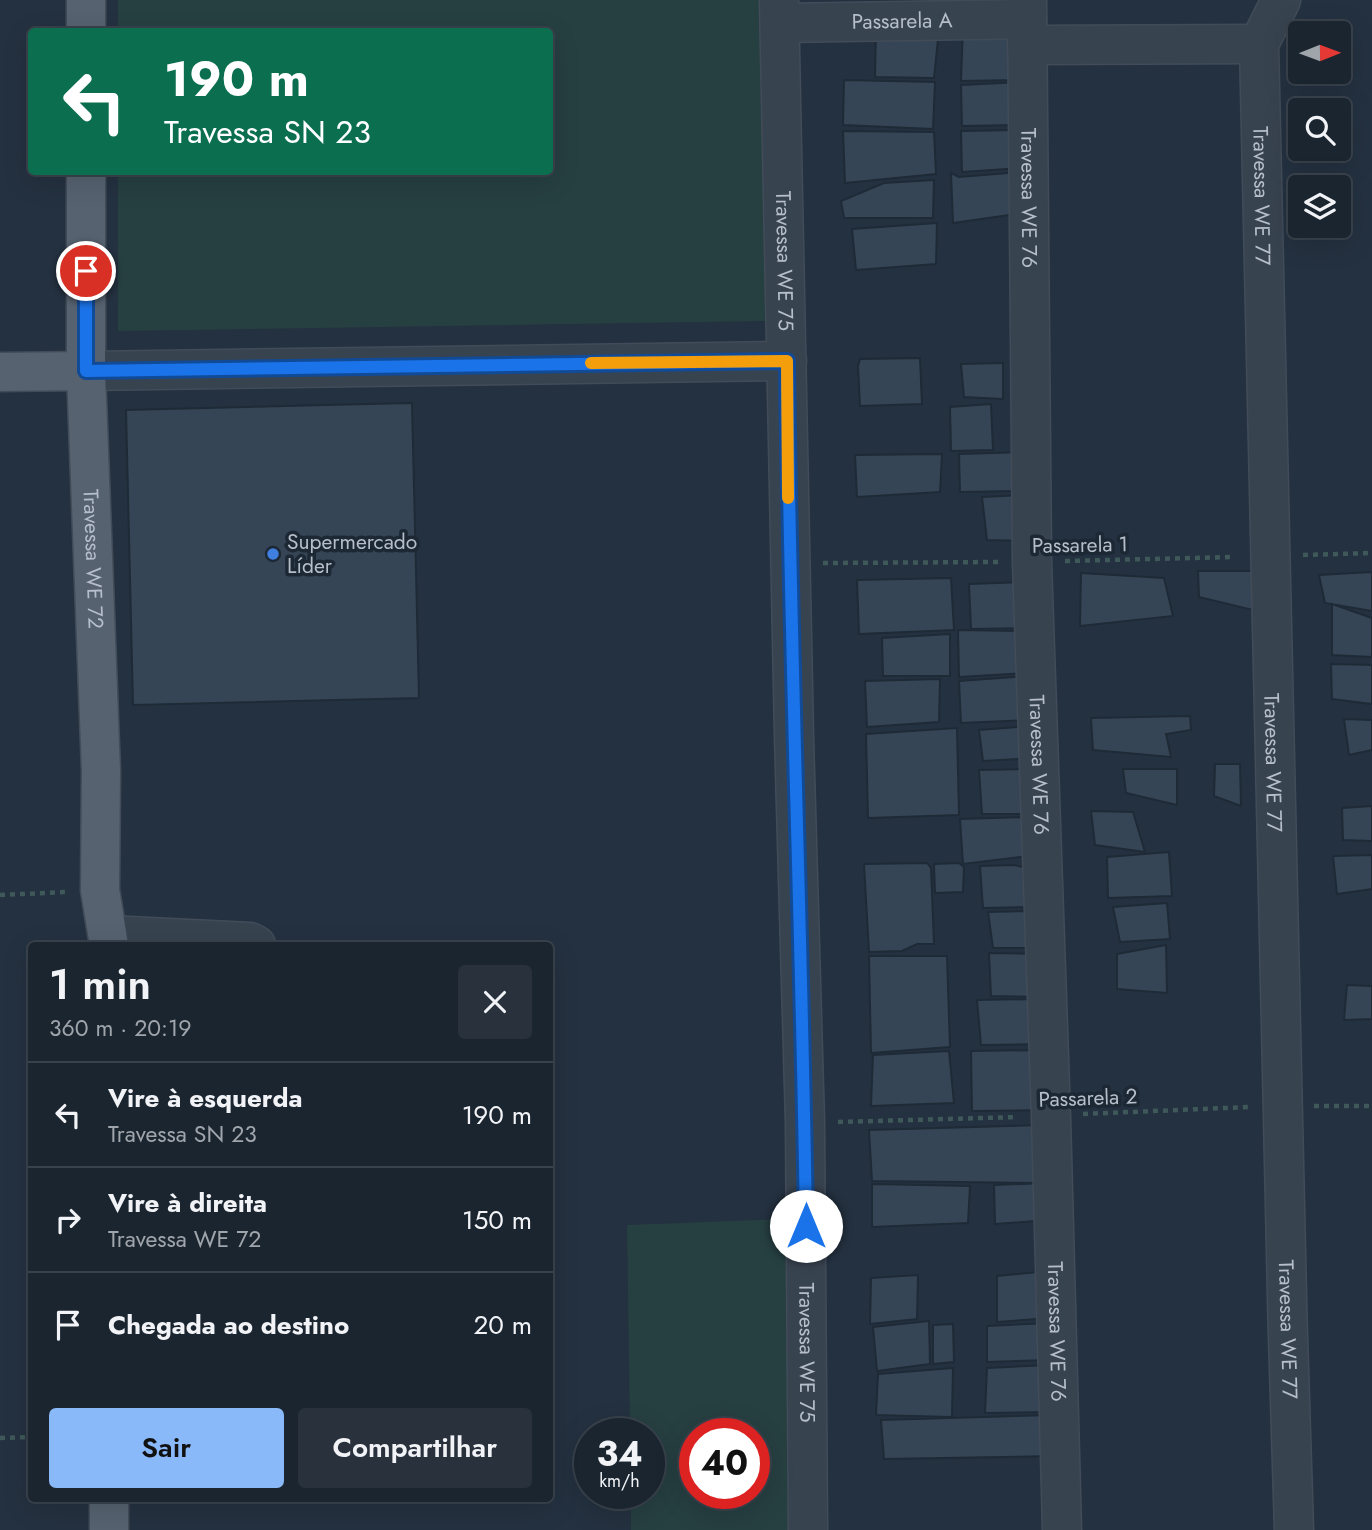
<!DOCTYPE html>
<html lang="pt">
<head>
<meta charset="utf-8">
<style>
	:root { --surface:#1b2530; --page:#28313c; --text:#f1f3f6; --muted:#a0a5ab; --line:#39424c; --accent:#8ab9fa }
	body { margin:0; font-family:Jost,sans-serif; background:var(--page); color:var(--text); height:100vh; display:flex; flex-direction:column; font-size:26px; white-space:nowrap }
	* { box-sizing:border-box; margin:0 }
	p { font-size:23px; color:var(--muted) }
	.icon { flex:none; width:38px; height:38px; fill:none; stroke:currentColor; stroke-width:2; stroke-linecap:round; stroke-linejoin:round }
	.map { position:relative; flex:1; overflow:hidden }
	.side { position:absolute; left:28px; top:942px; width:525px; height:560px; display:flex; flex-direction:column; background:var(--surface); border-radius:7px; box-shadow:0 7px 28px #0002,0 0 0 2px var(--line) }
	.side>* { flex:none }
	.guide { position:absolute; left:28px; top:28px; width:525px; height:147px; border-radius:7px; box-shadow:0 7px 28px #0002,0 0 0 2px var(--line); background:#0b6e4f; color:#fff; overflow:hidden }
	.needle { width:46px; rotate:89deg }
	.fabs { position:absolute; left:1288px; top:21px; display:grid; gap:14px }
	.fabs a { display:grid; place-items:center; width:63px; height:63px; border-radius:7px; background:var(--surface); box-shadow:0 7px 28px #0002,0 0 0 2px var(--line); font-size:35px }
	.speed { position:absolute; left:574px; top:1418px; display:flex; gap:14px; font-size:35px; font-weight:700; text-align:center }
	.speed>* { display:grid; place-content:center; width:91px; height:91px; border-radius:50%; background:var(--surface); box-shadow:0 7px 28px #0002,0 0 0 2px var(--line); line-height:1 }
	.speed small { font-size:18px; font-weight:400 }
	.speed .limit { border:10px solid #d22; background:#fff; color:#111 }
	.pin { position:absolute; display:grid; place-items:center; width:60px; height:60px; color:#fff; margin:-30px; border:4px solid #fff; border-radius:50%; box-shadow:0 2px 7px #0007 }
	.me { position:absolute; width:77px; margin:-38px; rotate:0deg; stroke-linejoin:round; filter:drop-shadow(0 0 5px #0008) }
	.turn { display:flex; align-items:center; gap:24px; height:147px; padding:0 21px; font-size:32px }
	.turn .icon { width:91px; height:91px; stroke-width:2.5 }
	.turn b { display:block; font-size:49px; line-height:60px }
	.round { display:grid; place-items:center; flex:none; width:74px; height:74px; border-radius:7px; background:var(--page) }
	.headline { display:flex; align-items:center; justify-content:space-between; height:119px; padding:0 21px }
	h1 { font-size:42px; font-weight:600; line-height:52px }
	.primary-button { display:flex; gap:14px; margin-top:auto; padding:14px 21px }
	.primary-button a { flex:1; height:80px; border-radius:7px; background:var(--accent); color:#111; font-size:28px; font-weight:600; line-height:80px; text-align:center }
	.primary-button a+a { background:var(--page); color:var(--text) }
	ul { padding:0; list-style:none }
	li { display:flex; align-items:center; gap:21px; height:105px; padding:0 21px; border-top:2px solid var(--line) }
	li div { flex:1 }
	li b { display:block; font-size:26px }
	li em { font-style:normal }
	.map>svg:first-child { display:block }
	.green { fill:#263f41; fill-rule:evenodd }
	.building { fill:#364556; stroke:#1f2a37; stroke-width:2 }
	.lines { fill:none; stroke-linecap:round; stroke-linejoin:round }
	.minor-casing { stroke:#424c59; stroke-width:41 }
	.major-casing { stroke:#424c59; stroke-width:41 }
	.path { stroke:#3f5859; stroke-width:4.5; stroke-dasharray:5 5; stroke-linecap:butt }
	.minor { stroke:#384350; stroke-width:38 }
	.major { stroke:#566270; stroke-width:38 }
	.route-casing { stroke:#114b97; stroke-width:18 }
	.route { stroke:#1a73e8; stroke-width:12 }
	.slow { stroke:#f59e0b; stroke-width:12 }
	.shop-dot { fill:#3f7fe0; stroke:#1d2835; stroke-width:2.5 }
	.labels { text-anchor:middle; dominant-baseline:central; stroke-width:7; stroke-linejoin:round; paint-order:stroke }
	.street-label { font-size:21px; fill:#b5beca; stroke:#1d2835 }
	.poi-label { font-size:21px; fill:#b5beca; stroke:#1d2835; text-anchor:start }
</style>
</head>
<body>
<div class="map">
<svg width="1372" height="1530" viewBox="0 0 1372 1530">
	<rect width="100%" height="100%" fill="#243140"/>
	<!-- green -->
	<path class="green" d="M118,0H760L768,321L118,331V172H550V32L118,31Z
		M785,1219L792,1530H631V1493H649V1433H630L627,1225ZM695,1433H754V1493H695Z"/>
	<!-- building -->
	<path class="building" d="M963,27H1019L1018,80L961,81Z
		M939,29L934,78L875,77L876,30Z
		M844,80L935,82L933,129L843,125Z
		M1022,82V125L962,126L961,85Z
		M1021,130L1020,168L962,172L961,131Z
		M843,131L934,132L936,174L845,183Z
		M1020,172L1023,213L953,223L951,173L959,177Z
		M934,180L933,218H844L841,201L884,183Z
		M937,223L936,264L856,270L852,229Z
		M920,358L922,404L860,406L858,366L860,359Z
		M1003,363V399L964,397L961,364Z
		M412,403L419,698L133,705L126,410Z
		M991,404L993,450L951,451L950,407Z
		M1024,452V491L960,492L959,454Z
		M942,454L940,492L857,497L855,455Z
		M1026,495L1027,541L987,540L982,497Z
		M1198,571H1256L1261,612L1199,597Z
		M1372,572V611L1325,603L1319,575Z
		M1081,573L1164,578L1173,616L1080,626Z
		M951,578L954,630L859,634L857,580Z
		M1024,582L1027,628L971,629L969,584Z
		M1332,604L1372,618V657L1332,655Z
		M958,630L1025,631L1026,673L959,677Z
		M950,634V676H883L882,638Z
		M1331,664L1372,665V704L1332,699Z
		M1029,676L1032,720L961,723L959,681Z
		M940,679L939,722L867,727L865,681Z
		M1190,716L1191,730L1166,734L1171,757L1093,750L1091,718Z
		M1344,719L1372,720V750L1349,755Z
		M1032,726L1033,758L983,761L979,730Z
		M957,728L959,815L868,818L866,734Z
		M1215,764H1240L1241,806L1214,796Z
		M1032,769L1035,814H982L979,770Z
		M1123,769H1177V805L1126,793Z
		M1372,806V841L1343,840L1342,808Z
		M1091,811L1133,812L1145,852L1095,845Z
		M1029,817V856L963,864L960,819Z
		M1169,852L1172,896L1108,898L1107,857Z
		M1372,855V889L1337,894L1333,856Z
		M927,863L931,868L934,944H917L902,951L869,952L864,864Z
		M959,863L964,867L963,892L935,893L934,864Z
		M1014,865L1023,867L1025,907L983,908L980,866Z
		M1167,903L1170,939L1120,942L1113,907Z
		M1026,911L1030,948H993L988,912Z
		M1166,945L1167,993L1117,989V954Z
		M989,953L1041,954L1043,997L991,996Z
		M869,956H947L950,1047L871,1053Z
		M1347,985L1372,986V1019L1344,1020Z
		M1041,999L1043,1044L981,1045L977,1000Z
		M1044,1050L1048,1110L972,1111L971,1051Z
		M949,1051L954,1103L871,1106L873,1055Z
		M1042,1125L1041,1183L872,1181L869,1130Z
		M1047,1183L1048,1220L995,1224L994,1185Z
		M872,1184L970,1186L968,1223L872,1227Z
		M1048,1271L1050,1318L997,1322V1276Z
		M918,1275L917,1319L870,1324L871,1278Z
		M929,1321L930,1364L877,1371L873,1327Z
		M1049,1323L1050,1360L987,1362V1326Z
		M953,1324L954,1362L933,1364V1325Z
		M1050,1365L1052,1412L985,1413L987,1368Z
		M953,1368L952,1417L876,1415L878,1374Z
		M1053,1415L1054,1456L884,1459L881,1420Z"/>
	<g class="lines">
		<!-- minor casing -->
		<g class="minor-casing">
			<g id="minor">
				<path id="s1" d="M779,0L794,737L805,1123L808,1530"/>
				<path id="s2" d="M1027,0L1032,562L1051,1116L1062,1530"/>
				<path id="s3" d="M1281,0L1259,44C1267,540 1278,1035 1294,1530"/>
				<path id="s4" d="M780,23L1027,19"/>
				<path d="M1027,45L1259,44"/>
				<path d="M86,371L787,361"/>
				<path d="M109,935L250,942L256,945"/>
			</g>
		</g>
		<!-- major casing -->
		<g class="major-casing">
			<g id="major">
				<path d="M86,32V0"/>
				<path id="s5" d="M86,172V371L101,771L100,890L109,945"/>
				<path d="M0,372L86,371"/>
				<path d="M109,1530V1498"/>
			</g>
		</g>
		<!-- path -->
		<path class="path" d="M1303,555L1372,553
			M1065,561L1235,557
			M823,563L1000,562
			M0,895L67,892
			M1314,1106H1372
			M1083,1114L1249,1107
			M838,1122L1018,1117
			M0,1438L32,1437"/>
		<!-- minor -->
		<use href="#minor" class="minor"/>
		<!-- major -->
		<use href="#major" class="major"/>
	</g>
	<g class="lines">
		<!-- route casing -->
		<g class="route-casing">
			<path id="route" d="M86,271V371L787,361C790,649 802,937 806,1226"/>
		</g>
		<!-- route -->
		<use href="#route" class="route"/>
		<!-- slow -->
		<path class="slow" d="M591,363L787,361L788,498"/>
	</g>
	<!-- markers -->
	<circle class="shop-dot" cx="273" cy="554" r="7"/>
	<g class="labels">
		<!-- street labels -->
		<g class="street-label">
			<text stroke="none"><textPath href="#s4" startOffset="122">Passarela A</textPath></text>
			<text stroke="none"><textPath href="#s3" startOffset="201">Travessa WE 77</textPath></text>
			<text stroke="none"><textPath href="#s2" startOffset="198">Travessa WE 76</textPath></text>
			<text stroke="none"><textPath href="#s1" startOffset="261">Travessa WE 75</textPath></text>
			<text transform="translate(1080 545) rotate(-1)">Passarela 1</text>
			<text stroke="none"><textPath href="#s5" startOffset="387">Travessa WE 72</textPath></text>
			<text stroke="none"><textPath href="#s3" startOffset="768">Travessa WE 77</textPath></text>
			<text stroke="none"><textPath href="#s2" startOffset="765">Travessa WE 76</textPath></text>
			<text transform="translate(1088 1098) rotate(-2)">Passarela 2</text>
			<text stroke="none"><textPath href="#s3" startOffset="1335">Travessa WE 77</textPath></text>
			<text stroke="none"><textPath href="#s2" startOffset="1332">Travessa WE 76</textPath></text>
			<text stroke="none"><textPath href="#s1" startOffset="1353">Travessa WE 75</textPath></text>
		</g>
		<!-- poi labels -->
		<g class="poi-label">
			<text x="287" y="542">Supermercado<tspan x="287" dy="24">Líder</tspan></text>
		</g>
	</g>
</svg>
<div class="fabs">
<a><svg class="needle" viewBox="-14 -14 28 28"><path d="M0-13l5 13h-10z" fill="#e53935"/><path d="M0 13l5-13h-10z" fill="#a0a5ab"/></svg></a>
<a><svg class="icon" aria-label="search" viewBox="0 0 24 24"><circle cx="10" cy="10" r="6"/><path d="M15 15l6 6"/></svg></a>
<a><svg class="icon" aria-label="layers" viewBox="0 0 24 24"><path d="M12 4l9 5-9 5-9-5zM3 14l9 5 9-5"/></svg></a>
</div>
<div class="speed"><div>34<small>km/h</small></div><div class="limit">40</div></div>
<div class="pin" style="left:86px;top:271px;background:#d93025"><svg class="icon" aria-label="arrive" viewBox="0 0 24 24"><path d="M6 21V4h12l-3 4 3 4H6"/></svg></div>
<svg class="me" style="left:806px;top:1226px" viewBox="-20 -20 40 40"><circle r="19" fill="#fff"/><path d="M0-13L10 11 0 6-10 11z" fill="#1a73e8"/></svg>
<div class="guide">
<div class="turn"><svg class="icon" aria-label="left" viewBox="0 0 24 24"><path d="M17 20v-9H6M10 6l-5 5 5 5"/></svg><div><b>190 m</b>Travessa SN 23</div></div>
</div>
<section class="side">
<div class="headline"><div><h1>1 min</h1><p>360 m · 20:19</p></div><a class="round"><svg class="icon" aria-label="close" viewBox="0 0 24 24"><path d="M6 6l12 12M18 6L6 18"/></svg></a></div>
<ul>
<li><svg class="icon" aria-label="left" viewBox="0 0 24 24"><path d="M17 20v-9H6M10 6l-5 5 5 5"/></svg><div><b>Vire à esquerda</b><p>Travessa SN 23</p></div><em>190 m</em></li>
<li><svg class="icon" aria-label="right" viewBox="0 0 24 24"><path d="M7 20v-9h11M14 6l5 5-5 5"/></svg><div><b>Vire à direita</b><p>Travessa WE 72</p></div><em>150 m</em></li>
<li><svg class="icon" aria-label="arrive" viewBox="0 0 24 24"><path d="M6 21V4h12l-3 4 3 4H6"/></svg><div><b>Chegada ao destino</b></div><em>20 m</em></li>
</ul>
<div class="primary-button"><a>Sair</a><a>Compartilhar</a></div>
</section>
</div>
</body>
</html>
